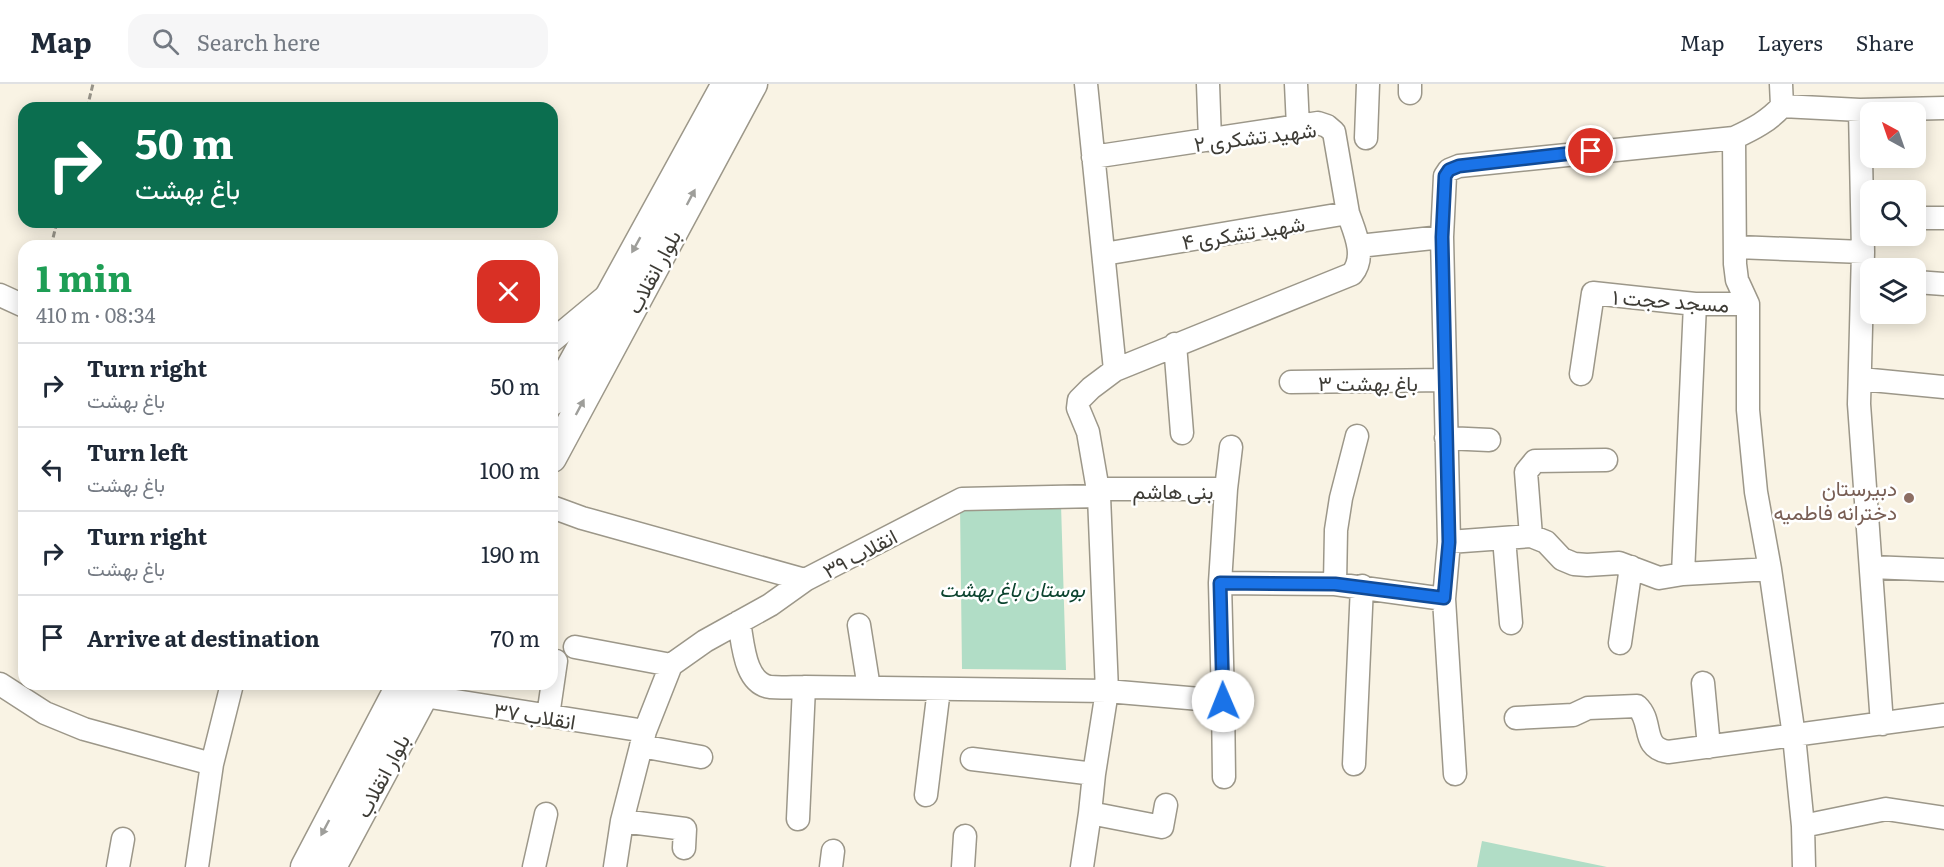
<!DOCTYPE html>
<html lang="en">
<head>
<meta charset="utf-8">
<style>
	:root { --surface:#fff; --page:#f6f6f7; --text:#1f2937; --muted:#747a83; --line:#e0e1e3 }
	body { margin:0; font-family:Literata,Vazirmatn,serif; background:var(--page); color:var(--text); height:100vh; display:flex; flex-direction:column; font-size:22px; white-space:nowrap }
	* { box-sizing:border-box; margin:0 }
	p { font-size:20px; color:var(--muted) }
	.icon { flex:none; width:33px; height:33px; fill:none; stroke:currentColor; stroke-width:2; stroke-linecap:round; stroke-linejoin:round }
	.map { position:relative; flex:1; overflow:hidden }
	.sheet { position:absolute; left:18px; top:156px; width:540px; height:450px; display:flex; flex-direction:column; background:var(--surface); border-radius:18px; box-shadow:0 3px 15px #0003 }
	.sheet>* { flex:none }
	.hud { position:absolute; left:18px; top:18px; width:540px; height:126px; border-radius:18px; box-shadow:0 3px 15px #0003; background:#0b6e4f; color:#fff; overflow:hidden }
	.needle { width:39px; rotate:320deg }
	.buttons { position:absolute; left:1860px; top:18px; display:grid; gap:12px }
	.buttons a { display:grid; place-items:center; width:66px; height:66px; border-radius:12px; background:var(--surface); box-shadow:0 3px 15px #0003; font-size:30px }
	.pin { position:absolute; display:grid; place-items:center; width:51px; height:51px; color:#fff; margin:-26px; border:3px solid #fff; border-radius:50%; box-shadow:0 2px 6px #0007 }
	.me { position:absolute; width:66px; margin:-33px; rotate:359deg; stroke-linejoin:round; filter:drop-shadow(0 0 4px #0008) }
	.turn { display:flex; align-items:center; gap:21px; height:126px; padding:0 18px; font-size:27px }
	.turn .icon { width:78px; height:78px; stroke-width:2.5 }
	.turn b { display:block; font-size:42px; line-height:51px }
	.round { display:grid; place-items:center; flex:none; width:63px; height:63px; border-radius:18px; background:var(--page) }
	.summary { display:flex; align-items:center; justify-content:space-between; height:102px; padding:0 18px }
	h1 { font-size:36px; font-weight:700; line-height:45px; color:#1e9e55 }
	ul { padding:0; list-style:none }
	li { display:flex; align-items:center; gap:18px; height:84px; padding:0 18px; border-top:2px solid var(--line) }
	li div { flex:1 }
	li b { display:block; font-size:22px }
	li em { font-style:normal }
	header { display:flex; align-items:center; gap:36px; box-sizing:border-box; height:84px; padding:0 30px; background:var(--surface); border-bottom:2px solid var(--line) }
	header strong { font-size:28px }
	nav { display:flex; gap:33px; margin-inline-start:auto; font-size:21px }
	.search { width:420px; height:54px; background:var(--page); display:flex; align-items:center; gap:15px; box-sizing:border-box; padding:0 21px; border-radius:18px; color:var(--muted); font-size:22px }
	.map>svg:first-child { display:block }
	.green { fill:#b1ddc6 }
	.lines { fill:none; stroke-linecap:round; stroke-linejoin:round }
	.minor-casing { stroke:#9c9789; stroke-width:25 }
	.major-casing { stroke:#9c9789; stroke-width:31 }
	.path { stroke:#989489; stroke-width:3; stroke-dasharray:6 3; stroke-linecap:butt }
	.minor { stroke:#fff; stroke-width:22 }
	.major { stroke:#fff; stroke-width:28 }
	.oneway { fill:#9e9e9a }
	.route-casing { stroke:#114b97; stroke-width:15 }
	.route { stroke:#1a73e8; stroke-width:10 }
	.education-dot { fill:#8d6e63; stroke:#fff; stroke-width:2 }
	.labels { text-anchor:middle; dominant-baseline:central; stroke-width:5; stroke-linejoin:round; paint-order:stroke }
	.street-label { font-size:21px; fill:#3e3c36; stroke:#fff }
	.education-label { font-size:21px; fill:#785e54; stroke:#fff; text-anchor:end }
	.park-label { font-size:21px; font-style:italic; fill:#0b432e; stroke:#fff }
</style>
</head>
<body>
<header>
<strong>Map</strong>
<div class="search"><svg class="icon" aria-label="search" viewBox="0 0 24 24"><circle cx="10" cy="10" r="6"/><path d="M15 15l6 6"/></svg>Search here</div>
<nav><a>Map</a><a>Layers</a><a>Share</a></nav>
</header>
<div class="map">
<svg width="1944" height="783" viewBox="0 0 1944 783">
	<rect width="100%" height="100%" fill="#f9f3e4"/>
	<!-- green -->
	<path class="green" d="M1061,420L1066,586L962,585L960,421Z
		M1482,757L1607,783H1477Z"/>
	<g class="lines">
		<!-- minor casing -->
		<g class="minor-casing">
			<path id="minor" d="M1208,0L1210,56
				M1296,0L1298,43
				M1781,0L1782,22C1769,37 1753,45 1734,54L1735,180L1737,196L1748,220V326L1756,408L1770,485L1794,652L1803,742L1804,783
				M1410,9V0
				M1782,22L1860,26L1863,168L1859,320L1882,640
				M1860,26L1944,24
				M1366,54L1368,0
				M1093,73L1318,39L1327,42L1334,48L1348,129
				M1916,134H1944
				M1359,162L1442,153
				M1737,163L1863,168
				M1104,170L1348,129C1354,147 1367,172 1352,190L1115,286
				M1916,198L1944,200
				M0,211L24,222
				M552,257L605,213
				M1175,260L1182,349
				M1581,290L1593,209L1695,220H1748
				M1861,295L1944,303
				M1291,298L1445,296
				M1446,354L1489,356
				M1226,405L1231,363
				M552,423L582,434L805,496
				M1531,452L1526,388L1535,377L1606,376
				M1504,454L1511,539
				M1449,458L1531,452L1546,458L1562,475L1574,480L1587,481L1619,479L1659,494L1683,490L1770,485
				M1871,483L1944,486
				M1683,490L1695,220
				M1220,499L1335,500L1444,515L1449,458L1442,153L1445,92L1449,86L1459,82L1734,54
				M1335,500L1336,446L1341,414L1357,352
				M1444,515L1455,690
				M739,538C743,558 744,599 770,603C781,604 793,603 804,603
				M859,541L869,604
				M1620,559L1631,483
				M575,563L671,581
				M1703,599L1709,663
				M0,600L45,629L84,645L212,680L197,783
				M424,612L645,647
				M1223,617L1224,693
				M548,632L556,577
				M1516,634L1573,631L1588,624L1637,622C1654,638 1640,663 1668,668L1944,631
				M641,662L701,673
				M972,675L1094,690
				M212,680L232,600
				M1354,680L1362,502
				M926,711L939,605
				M1090,729L1162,743L1166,721
				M798,735L804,603L1107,607L1223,617L1220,499L1226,405H1097
				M622,737L685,745L684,764
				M1803,742L1886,725L1944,734
				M118,783L123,755
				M534,783L546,730
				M615,783L622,737L645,647L671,581L705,557L770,521L805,496L962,415L1099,412
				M831,783L833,767
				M963,783L965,752
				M1082,783L1090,729L1094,690L1107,607L1099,412L1088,348L1078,324L1079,316L1091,304L1115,286L1086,0"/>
		</g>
		<!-- major casing -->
		<g class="major-casing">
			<path id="major" d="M552,317L726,0
				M552,374L753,0
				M305,783L401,600
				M332,783L430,600"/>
		</g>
		<!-- path -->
		<path class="path" d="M87,24L93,0
			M51,162L57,138"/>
		<!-- minor -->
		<use href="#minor" class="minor"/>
		<!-- major -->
		<use href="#major" class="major"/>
	</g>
	<!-- one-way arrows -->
	<defs><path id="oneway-solid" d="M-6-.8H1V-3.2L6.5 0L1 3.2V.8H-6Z" transform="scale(1.5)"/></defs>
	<g class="oneway">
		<use href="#oneway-solid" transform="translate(691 113) rotate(-62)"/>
		<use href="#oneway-solid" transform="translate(636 161) rotate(119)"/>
		<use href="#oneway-solid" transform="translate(580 323) rotate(-62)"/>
		<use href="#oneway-solid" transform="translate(325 744) rotate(118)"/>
	</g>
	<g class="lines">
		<!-- route casing -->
		<g class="route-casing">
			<path id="route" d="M1223,617L1220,499L1335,500L1444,514L1449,458L1442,153L1445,92L1449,86L1459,82L1591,67"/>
		</g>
		<!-- route -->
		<use href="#route" class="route"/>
	</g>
	<!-- markers -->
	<circle class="education-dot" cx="1909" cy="414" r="6"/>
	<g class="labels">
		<!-- street labels -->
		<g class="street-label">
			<text transform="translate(1255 51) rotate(-7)">شهید تشکری ۲</text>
			<text transform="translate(1243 147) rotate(-9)">شهید تشکری ۴</text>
			<text transform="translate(652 187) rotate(-62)">بلوار انقلاب</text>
			<text transform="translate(1671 215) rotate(4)">مسجد حجت ۱</text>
			<text x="1368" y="297">باغ بهشت ۳</text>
			<text x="1173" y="405">بنی هاشم</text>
			<text transform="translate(859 468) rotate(-28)">انقلاب ۳۹</text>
			<text transform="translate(535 630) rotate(9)">انقلاب ۳۷</text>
			<text transform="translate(381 691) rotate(-62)">بلوار انقلاب</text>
		</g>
		<!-- education labels -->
		<g class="education-label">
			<text x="1897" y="402">دبیرستان<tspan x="1897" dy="24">دخترانه فاطمیه</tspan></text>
		</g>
		<!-- park labels -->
		<g class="park-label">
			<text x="1012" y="503">بوستان باغ بهشت</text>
		</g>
	</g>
</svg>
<div class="buttons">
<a><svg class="needle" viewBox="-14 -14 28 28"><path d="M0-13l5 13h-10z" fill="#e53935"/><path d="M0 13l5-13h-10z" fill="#747a83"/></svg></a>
<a><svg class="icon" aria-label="search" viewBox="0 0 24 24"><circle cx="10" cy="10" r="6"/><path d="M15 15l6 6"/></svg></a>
<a><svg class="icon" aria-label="layers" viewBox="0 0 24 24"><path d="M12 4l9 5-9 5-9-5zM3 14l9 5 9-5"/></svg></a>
</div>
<div class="pin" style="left:1591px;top:67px;background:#d93025"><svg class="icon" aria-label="arrive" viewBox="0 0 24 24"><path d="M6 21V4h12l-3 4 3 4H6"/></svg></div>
<svg class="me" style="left:1223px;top:617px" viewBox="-20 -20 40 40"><circle r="19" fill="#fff"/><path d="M0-13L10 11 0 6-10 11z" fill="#1a73e8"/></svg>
<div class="hud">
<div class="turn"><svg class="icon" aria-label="right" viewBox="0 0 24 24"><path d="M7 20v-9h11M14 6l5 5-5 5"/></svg><div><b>50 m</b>باغ بهشت</div></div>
</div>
<section class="sheet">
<div class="summary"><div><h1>1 min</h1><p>410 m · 08:34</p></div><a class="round" style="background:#d93025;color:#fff"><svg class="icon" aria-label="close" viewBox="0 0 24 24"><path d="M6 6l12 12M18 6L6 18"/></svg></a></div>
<ul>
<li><svg class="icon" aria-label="right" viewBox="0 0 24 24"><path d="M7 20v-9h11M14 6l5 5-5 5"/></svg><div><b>Turn right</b><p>باغ بهشت</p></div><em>50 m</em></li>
<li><svg class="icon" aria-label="left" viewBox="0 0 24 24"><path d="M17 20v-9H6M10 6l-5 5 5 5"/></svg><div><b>Turn left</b><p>باغ بهشت</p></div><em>100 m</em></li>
<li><svg class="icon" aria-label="right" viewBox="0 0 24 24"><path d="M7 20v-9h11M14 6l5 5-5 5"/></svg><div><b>Turn right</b><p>باغ بهشت</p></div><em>190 m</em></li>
<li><svg class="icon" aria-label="arrive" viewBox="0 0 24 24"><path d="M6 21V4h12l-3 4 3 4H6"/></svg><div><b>Arrive at destination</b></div><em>70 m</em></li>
</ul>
</section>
</div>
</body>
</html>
